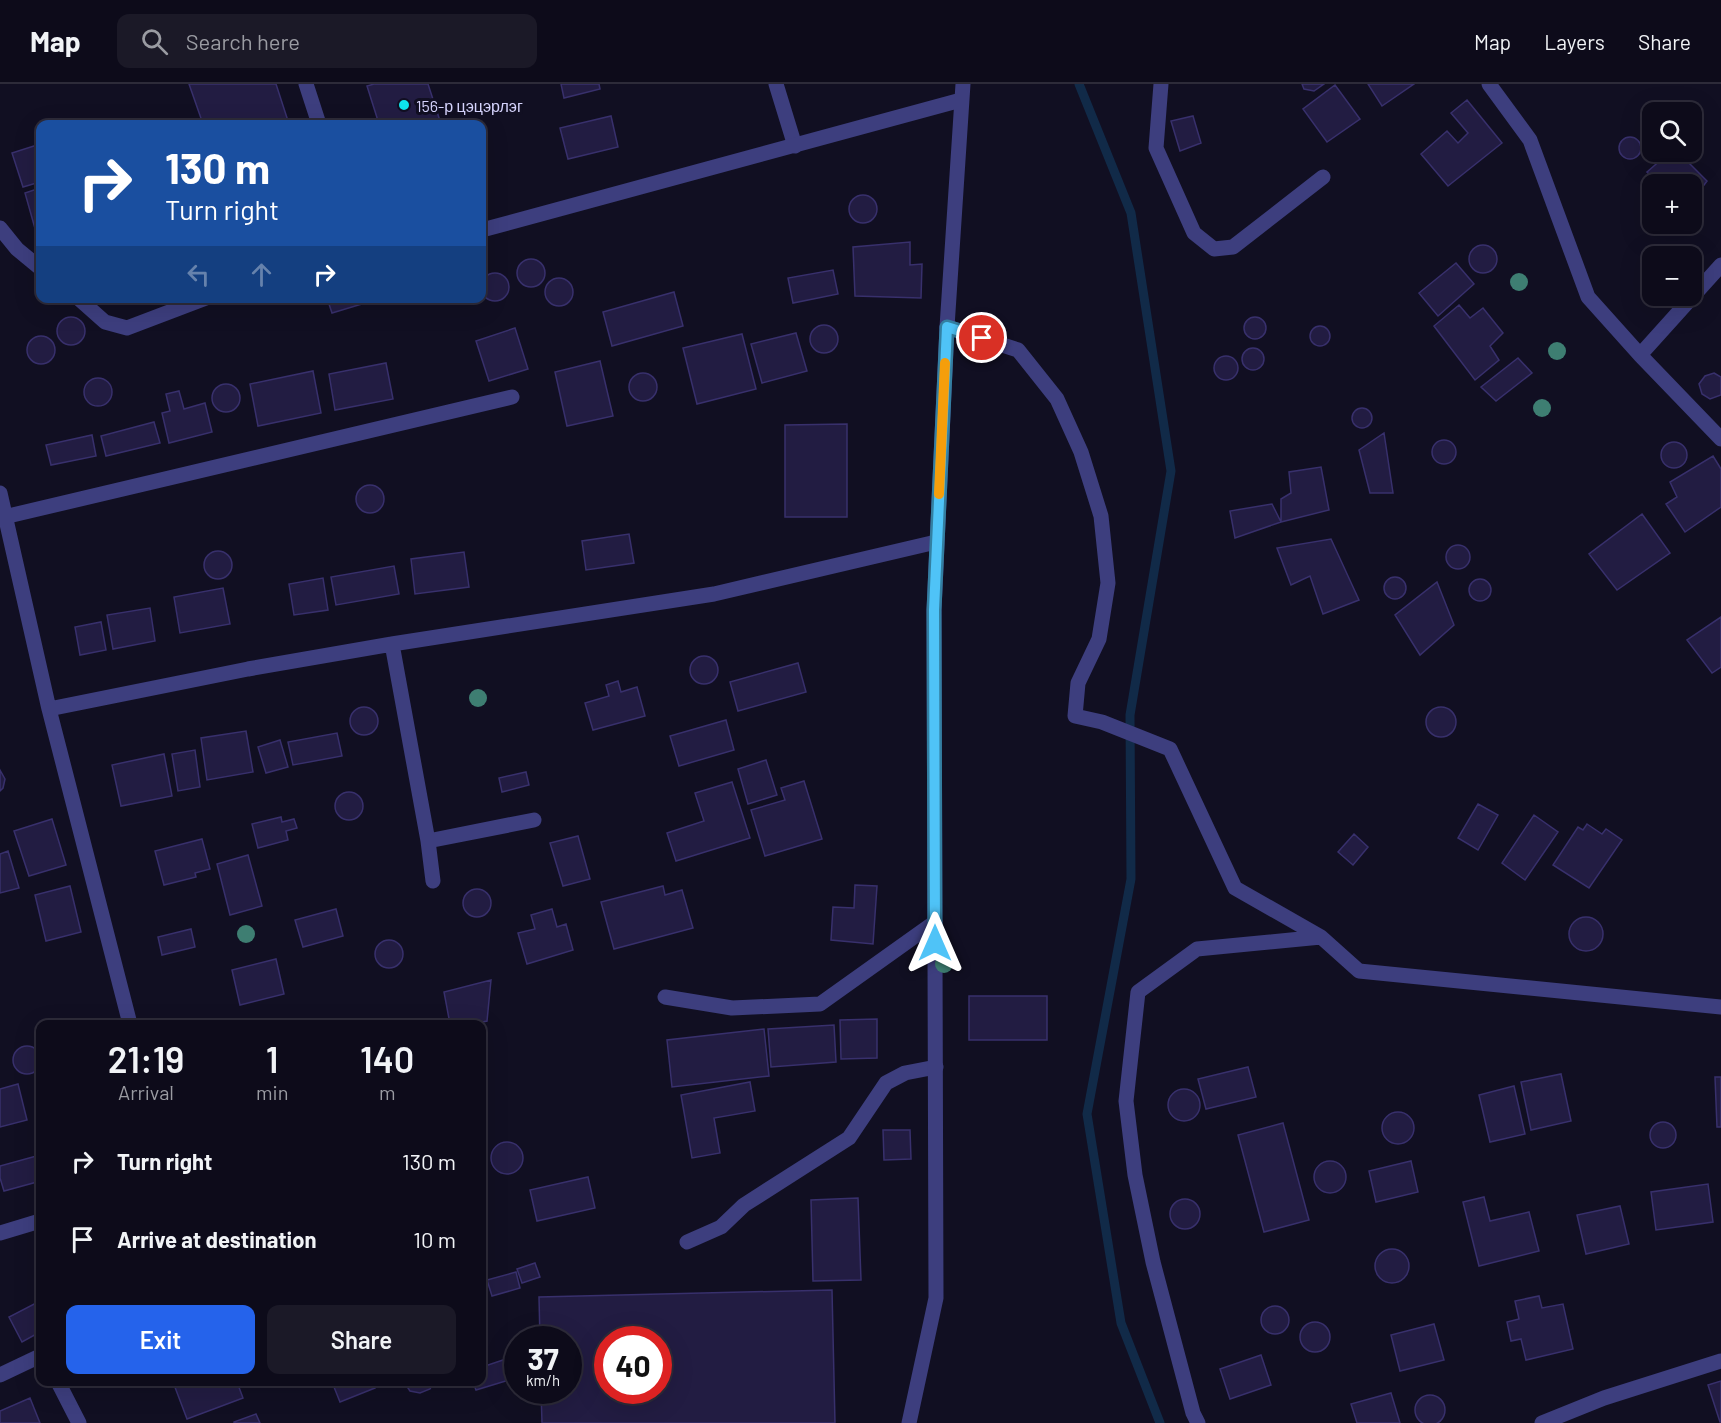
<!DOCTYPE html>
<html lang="en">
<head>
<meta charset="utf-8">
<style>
	:root { --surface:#0d0b1a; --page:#1b1927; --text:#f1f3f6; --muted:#9a9ba2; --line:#2d2b39; --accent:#2563eb }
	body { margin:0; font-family:Barlow,sans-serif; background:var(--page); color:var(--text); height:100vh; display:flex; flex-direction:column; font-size:22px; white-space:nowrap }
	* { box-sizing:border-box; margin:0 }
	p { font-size:20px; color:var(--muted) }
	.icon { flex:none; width:33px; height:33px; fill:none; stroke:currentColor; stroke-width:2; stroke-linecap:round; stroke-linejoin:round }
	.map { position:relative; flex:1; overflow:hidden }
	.panel { position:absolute; left:36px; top:936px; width:450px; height:366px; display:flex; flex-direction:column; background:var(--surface); border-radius:12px; box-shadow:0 6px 24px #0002,0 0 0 2px var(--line) }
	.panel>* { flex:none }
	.hud { position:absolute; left:36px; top:36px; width:450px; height:183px; border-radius:12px; box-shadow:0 6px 24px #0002,0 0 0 2px var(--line); background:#1a4fa0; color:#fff; overflow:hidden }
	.tools { position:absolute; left:1642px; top:18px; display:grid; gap:12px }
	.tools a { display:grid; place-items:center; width:60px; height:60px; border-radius:12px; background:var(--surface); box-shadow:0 6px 24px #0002,0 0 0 2px var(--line); font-size:30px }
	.speed { position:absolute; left:504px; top:1242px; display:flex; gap:12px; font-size:30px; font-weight:700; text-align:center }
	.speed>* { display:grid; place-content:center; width:78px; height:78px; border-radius:50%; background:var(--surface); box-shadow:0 6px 24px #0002,0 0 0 2px var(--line); line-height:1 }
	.speed small { font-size:15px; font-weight:400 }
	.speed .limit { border:9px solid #d22; background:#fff; color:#111 }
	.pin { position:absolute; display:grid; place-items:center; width:51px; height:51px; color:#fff; margin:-26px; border:3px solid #fff; border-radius:50%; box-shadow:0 2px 6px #0007 }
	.me { position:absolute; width:66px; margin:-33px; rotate:0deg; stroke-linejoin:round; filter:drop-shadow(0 0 4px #0008) }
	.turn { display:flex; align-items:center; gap:21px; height:126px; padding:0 30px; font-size:27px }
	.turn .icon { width:78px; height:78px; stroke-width:2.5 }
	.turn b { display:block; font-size:42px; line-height:51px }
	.lanes { display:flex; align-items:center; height:57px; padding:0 30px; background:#0003; justify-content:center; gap:30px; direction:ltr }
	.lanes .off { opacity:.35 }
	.eta { display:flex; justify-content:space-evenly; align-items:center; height:102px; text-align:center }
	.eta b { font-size:36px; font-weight:600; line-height:42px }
	.cta { display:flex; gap:12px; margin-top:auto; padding:12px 30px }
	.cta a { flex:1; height:69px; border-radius:12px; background:var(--accent); color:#fff; font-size:24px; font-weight:600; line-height:69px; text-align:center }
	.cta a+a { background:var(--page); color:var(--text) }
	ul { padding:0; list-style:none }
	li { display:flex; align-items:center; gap:18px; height:78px; padding:0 30px }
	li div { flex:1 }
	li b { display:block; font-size:22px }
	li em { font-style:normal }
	header { display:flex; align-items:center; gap:36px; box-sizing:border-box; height:84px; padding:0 30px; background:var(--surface); border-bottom:2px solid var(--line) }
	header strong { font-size:28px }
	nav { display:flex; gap:33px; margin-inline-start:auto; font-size:21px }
	.search { width:420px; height:54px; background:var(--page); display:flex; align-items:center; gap:15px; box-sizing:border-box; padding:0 21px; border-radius:12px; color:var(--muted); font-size:22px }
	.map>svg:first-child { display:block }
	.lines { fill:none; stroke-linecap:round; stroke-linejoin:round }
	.stream { stroke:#112a48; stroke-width:9 }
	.building { fill:#221c42; stroke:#38306c; stroke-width:1.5; fill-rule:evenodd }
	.service { stroke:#3d3e7e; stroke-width:15 }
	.minor { stroke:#3d3e7e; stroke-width:15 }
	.tertiary { stroke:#3d3e7e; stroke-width:15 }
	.tree { fill:#3e7e72 }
	.route-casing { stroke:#337fa1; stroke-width:15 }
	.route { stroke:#4fc3f7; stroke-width:10 }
	.slow { stroke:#f59e0b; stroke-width:10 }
	.poi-dot { fill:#0ee4ed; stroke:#110f22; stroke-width:2 }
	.labels { text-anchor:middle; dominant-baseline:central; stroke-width:6; stroke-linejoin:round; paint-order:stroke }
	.poi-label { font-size:16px; fill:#d5d3fc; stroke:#110f22; text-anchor:start }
</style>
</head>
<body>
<header>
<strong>Map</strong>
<div class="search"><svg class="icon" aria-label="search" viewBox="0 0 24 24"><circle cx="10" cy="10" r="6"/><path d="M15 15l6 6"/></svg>Search here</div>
<nav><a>Map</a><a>Layers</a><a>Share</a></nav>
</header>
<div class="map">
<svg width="1721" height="1339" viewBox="0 0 1721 1339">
	<rect width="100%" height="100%" fill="#110f22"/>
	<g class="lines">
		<!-- stream -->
		<path class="stream" d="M1079,0L1131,129L1171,387L1130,631L1131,795L1087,1030L1121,1239L1160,1339"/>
	</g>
	<!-- building -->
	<path class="building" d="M189,0H276L289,40H203Z
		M374,0H428L441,40H379L367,2Z
		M561,0H599L600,5L564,14Z
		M1302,0H1324L1314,7L1304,5Z
		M1368,0H1414L1382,22Z
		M1335,1L1360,35L1327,58L1303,25Z
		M1467,16L1502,59L1448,102L1421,70L1447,47L1458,59L1468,49L1451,29Z
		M611,32L618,63L568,75L560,44Z
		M1193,32L1201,59L1180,67L1171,37Z
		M1619 64a11 11 0 1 1 22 0a11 11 0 1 1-22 0Z
		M40,60V98L23,103L12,69Z
		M1670,68H1678L1707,97L1692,117V100H1659L1647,88Z
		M40,104V147L36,148L25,109Z
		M849 125a14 14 0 1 1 28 0a14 14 0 1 1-28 0Z
		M910,158V181L922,180L921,214L855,212L853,163Z
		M1469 175a14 14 0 1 1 28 0a14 14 0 1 1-28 0Z
		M517 189a14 14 0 1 1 28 0a14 14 0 1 1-28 0Z
		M1456,179L1474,200L1438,232L1419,209Z
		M833,186L838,210L793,219L788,194Z
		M481 203a14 14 0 1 1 28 0a14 14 0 1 1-28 0Z
		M545 208a14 14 0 1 1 28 0a14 14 0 1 1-28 0Z
		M674,208L683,242L612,262L603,228Z
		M327,214H361L362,220L332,229Z
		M1459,221L1470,234L1483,224L1503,249L1490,262L1499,276L1475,296L1434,242Z
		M57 247a14 14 0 1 1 28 0a14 14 0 1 1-28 0Z
		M1244 244a11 11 0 1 1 22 0a11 11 0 1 1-22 0Z
		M810 255a14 14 0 1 1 28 0a14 14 0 1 1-28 0Z
		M1310 252a10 10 0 1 1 20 0a10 10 0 1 1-20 0Z
		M515,244L528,285L489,297L476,257Z
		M796,249L807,287L762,299L751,260Z
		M742,250L756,305L697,320L683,264Z
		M27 266a14 14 0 1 1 28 0a14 14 0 1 1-28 0Z
		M1242 275a11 11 0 1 1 22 0a11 11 0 1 1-22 0Z
		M1214 284a12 12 0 1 1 24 0a12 12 0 1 1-24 0Z
		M1518,274L1532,289L1496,317L1481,303Z
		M600,277L613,332L567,342L555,288Z
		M386,279L393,315L335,326L329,290Z
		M313,287L321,329L258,342L250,300Z
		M629 303a14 14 0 1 1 28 0a14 14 0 1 1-28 0Z
		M1714,289L1721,293V311L1710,315L1702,310L1699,300L1705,292Z
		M84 308a14 14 0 1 1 28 0a14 14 0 1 1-28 0Z
		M212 314a14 14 0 1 1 28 0a14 14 0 1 1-28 0Z
		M179,307L184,325L205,319L212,348L169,359L162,329L170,327L166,310Z
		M1352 334a10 10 0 1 1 20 0a10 10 0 1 1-20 0Z
		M154,338L160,359L106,372L101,352Z
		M847,340V433H785V341Z
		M1384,349L1393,409H1370L1359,366Z
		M92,351L96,372L51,381L46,361Z
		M1432 368a12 12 0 1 1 24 0a12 12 0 1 1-24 0Z
		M1661 371a13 13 0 1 1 26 0a13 13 0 1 1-26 0Z
		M1713,372L1721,385V423L1685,448L1666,420L1677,413L1670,398Z
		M1321,383L1329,426L1281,438V415L1291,409L1289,388Z
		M356 415a14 14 0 1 1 28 0a14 14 0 1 1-28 0Z
		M1272,420L1281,438L1235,454L1230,427Z
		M1642,430L1670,469L1617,506L1589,470Z
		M629,450L634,479L586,486L582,457Z
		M1331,455L1359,516L1323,530L1310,492L1291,501L1277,464Z
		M1446 473a12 12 0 1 1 24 0a12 12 0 1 1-24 0Z
		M204 481a14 14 0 1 1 28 0a14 14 0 1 1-28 0Z
		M464,468L469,503L415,510L411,475Z
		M394,482L399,510L336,521L331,493Z
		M1384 504a11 11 0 1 1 22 0a11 11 0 1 1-22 0Z
		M323,494L328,526L294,531L289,500Z
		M1469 506a11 11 0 1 1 22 0a11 11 0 1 1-22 0Z
		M1437,498L1454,541L1420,571L1395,531Z
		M223,504L230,540L180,549L174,513Z
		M150,524L155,557L113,565L107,531Z
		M1721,533V583L1712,589L1687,556Z
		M101,538L106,566L80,571L75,543Z
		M690 586a14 14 0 1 1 28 0a14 14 0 1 1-28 0Z
		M798,579L806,608L738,627L730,598Z
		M618,597L621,608L637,603L645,632L593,646L585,619L609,612L606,601Z
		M350 637a14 14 0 1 1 28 0a14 14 0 1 1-28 0Z
		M1426 638a15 15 0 1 1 30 0a15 15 0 1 1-30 0Z
		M726,636L734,666L679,682L670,652Z
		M246,647L253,688L207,696L201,654Z
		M337,649L342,672L293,681L288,658Z
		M280,656L288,683L266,689L258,663Z
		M195,666L200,703L178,707L172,670Z
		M164,670L172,712L121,722L112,681Z
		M766,676L777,711L748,720L738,685Z
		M0,686L5,695L3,704L0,707Z
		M526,688L529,701L502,708L499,694Z
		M804,697L822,755L765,772L751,726L785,716L781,704Z
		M732,698L750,754L676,777L667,749L704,737L695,709Z
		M335 722a14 14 0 1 1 28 0a14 14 0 1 1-28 0Z
		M1478,720L1498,731L1478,766L1458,754Z
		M1534,731L1558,748L1525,796L1502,779Z
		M281,733L282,738L294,735L297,744L286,747L288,756L258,764L252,740Z
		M52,735L66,781L29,792L14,747Z
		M1587,740L1602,750L1606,745L1622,756L1589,804L1553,781L1578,743L1583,746Z
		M1354,750L1368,763L1353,781L1338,768Z
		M578,752L590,795L563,802L550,759Z
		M202,755L210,785L195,789L196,793L164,801L155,767Z
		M8,767L19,804L0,809V770Z
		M248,771L262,822L230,831L217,780Z
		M855,801L877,802L873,860L831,856L833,823L854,824Z
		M70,802L81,848L46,857L35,811Z
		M663,802L665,811L682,806L693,844L614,865L601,818Z
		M463 819a14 14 0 1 1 28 0a14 14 0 1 1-28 0Z
		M336,825L343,852L303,863L295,836Z
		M552,825L557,843L566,840L573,866L527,880L518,849L535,845L531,831Z
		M1569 850a17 17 0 1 1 34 0a17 17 0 1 1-34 0Z
		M191,845L195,863L162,871L158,853Z
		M375 870a14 14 0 1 1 28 0a14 14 0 1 1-28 0Z
		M276,875L284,910L240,921L232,886Z
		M491,896L487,937L472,940H450L444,908Z
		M969,912H1047V956H969Z
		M877,935V974L841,975L840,936Z
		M58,936H62L71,940H50Z
		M834,941L836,978L771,983L768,945Z
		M764,945L769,992L672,1003L667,956Z
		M13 976a14 14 0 1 1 28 0a14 14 0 1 1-28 0Z
		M1248,983L1256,1013L1206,1025L1198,995Z
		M1561,990L1571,1037L1531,1046L1521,998Z
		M1715,993H1721V1043H1717Z
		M750,998L755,1027L714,1034L720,1069L692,1074L681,1011Z
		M18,1000L27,1036L0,1043V1005Z
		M1514,1002L1525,1050L1490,1058L1479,1011Z
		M1168 1021a16 16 0 1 1 32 0a16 16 0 1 1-32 0Z
		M1382 1044a16 16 0 1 1 32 0a16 16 0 1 1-32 0Z
		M1650 1051a13 13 0 1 1 26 0a13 13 0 1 1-26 0Z
		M1283,1039L1309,1136L1264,1148L1238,1051Z
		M883,1046H910L911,1075L884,1076Z
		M491 1074a16 16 0 1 1 32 0a16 16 0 1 1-32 0Z
		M40,1071V1113L37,1098L4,1107L0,1094V1082Z
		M1314 1093a16 16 0 1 1 32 0a16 16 0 1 1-32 0Z
		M1411,1077L1418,1108L1376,1118L1369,1087Z
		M588,1093L595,1124L537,1137L530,1106Z
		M1708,1100L1713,1138L1656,1146L1651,1108Z
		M1484,1113L1490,1137L1529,1128L1539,1167L1479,1182L1463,1118Z
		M858,1114L861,1196L813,1197L811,1116Z
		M1170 1130a15 15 0 1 1 30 0a15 15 0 1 1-30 0Z
		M1620,1122L1629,1160L1586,1170L1577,1131Z
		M482,1156L486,1164V1169L482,1179Z
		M1375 1182a17 17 0 1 1 34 0a17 17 0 1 1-34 0Z
		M535,1179L540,1193L522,1199L517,1185Z
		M516,1188L520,1204L492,1212L487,1196Z
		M832,1206L835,1339H542L541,1306H568V1256H540L539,1213ZM608,1256H658V1306H608Z
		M1539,1212L1542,1224L1563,1220L1573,1265L1526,1276L1521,1255L1511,1257L1507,1238L1519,1235L1515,1217Z
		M40,1217V1248L22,1258L9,1233Z
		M1261 1236a14 14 0 1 1 28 0a14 14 0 1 1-28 0Z
		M1300 1253a15 15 0 1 1 30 0a15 15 0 1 1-30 0Z
		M1434,1240L1444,1276L1400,1287L1391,1251Z
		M1261,1271L1271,1301L1230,1315L1220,1285Z
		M503,1276L509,1296L476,1306L473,1298H482V1283Z
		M1721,1297V1338H1720L1708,1301Z
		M173,1298H237L243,1314L187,1335Z
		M332,1298H373L375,1304L340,1318Z
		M404,1298H434L430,1305L420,1309L410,1307Z
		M1391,1309L1400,1339H1357L1351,1320Z
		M1415 1326a15 15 0 1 1 30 0a15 15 0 1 1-30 0Z
		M30,1314L40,1339H0V1327Z
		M256,1330L260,1339H234V1338Z"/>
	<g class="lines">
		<!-- service -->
		<path class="service" d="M776,0L795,62
			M1161,0L1156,64L1194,149L1214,165L1233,163L1323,93
			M665,913L732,924L820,920L935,838
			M687,1158L721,1143L744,1121L849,1054L886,999L905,989L936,983"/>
		<!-- minor -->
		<path class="minor" d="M306,0L319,40
			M1489,0L1530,56L1588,213L1640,271L1721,355
			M947,243L1018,266L1057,315L1081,368L1101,432L1108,499L1099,555L1078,599L1075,632L1102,638L1170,665L1235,804L1321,853L1359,887L1721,923
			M1640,271L1721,181
			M0,409L49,625L130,940
			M4,433L512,313
			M392,560L428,757L433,797
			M49,625L248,585L392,560L714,510L936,458
			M428,757L534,736
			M0,1149L40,1137
			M0,1291L40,1272
			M58,1298L79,1339
			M1198,1339L1193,1329L1153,1178L1135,1091L1126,1017L1138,908L1197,865L1321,853
			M1542,1339L1604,1314L1721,1277"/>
		<!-- tertiary -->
		<path class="tertiary" d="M0,144L17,165L40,184
			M482,146L961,16
			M78,214L105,238L127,244L206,214
			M909,1339L936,1214L934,526L947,243L963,0"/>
	</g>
	<!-- trees -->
	<g class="tree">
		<circle cx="1519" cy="198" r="9"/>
		<circle cx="1557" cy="267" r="9"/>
		<circle cx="1542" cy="324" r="9"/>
		<circle cx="478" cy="614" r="9"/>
		<circle cx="246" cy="850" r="9"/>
		<circle cx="944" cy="880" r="9"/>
	</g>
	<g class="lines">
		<!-- route casing -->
		<g class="route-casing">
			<path id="route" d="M935,859L934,526L947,243L982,254"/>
		</g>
		<!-- route -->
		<use href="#route" class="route"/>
		<!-- slow -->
		<path class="slow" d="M939,410L945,279"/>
	</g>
	<!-- markers -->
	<circle class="poi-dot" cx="404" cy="21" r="6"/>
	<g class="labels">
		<!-- poi labels -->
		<g class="poi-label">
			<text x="416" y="21">156-р цэцэрлэг</text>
		</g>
	</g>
</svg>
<div class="tools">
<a><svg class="icon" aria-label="search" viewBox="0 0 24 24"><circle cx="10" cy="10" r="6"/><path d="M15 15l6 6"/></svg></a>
<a>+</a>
<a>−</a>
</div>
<div class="speed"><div>37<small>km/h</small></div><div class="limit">40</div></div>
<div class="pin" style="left:982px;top:254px;background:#d93025"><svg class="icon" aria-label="arrive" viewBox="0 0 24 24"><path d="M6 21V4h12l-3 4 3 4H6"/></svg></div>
<svg class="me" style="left:935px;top:859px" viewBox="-20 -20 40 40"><path d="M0-17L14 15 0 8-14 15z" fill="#4fc3f7" stroke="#fff" stroke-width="4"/></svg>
<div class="hud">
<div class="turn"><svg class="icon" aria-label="right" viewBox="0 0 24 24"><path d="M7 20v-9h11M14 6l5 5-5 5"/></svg><div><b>130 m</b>Turn right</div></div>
<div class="lanes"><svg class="icon off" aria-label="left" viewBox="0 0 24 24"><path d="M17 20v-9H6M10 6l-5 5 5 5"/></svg><svg class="icon off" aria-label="ahead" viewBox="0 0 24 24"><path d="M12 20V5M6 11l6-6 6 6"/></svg><svg class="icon" aria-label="right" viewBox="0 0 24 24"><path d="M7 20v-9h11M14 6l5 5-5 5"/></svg></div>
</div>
<section class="panel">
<div class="eta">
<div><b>21:19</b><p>Arrival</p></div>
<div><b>1</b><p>min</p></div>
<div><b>140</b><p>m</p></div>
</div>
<ul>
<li><svg class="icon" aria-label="right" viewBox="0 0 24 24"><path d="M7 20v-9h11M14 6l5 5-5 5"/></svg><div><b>Turn right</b></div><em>130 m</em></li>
<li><svg class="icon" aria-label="arrive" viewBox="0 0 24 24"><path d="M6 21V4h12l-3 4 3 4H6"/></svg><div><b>Arrive at destination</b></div><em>10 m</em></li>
</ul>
<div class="cta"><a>Exit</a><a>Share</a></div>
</section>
</div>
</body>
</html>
